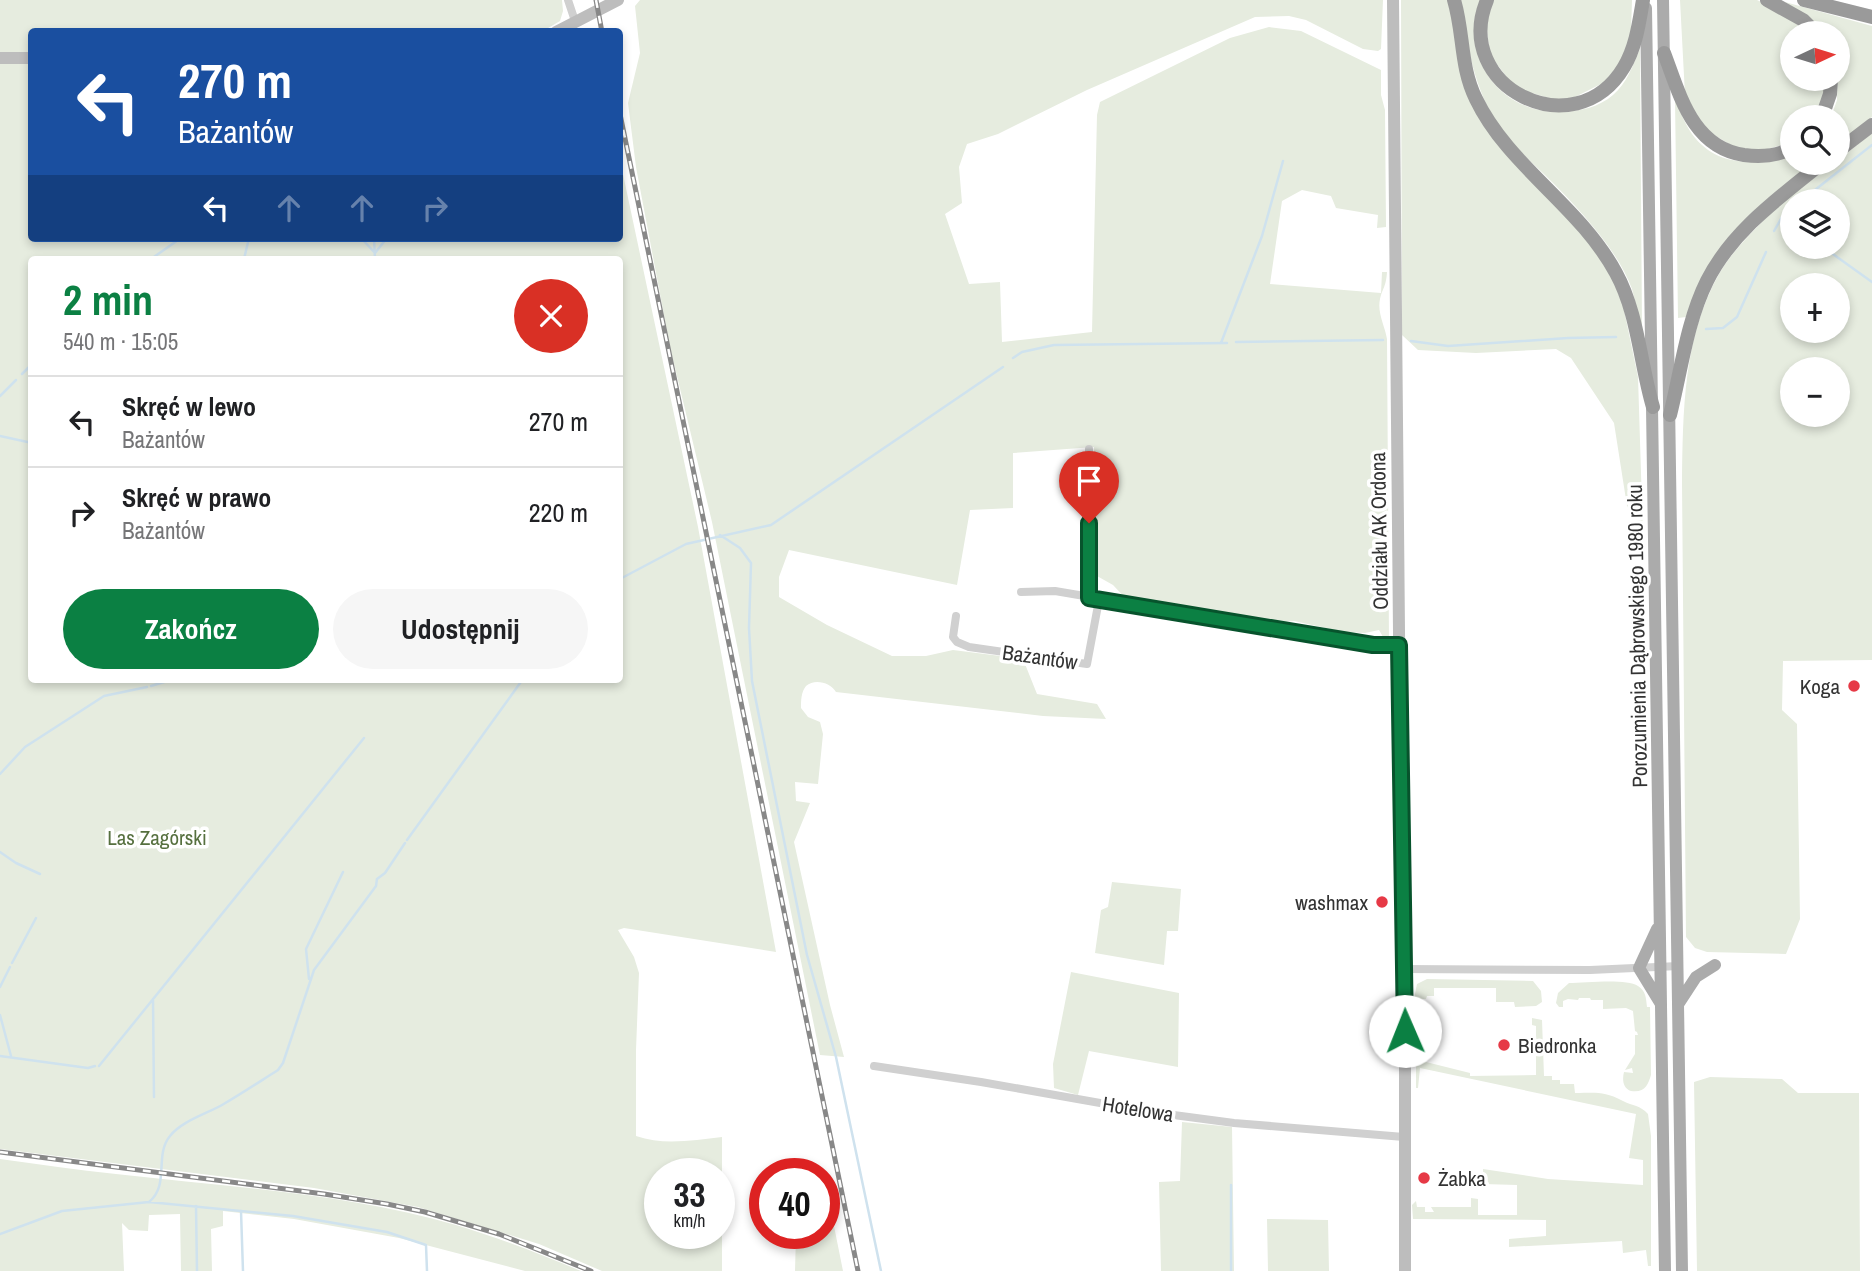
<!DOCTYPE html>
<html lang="pl">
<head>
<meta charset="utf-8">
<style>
	:root { --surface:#fff; --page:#f6f6f6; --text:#202124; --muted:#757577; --line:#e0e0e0; --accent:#0b8043 }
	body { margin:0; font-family:"Archivo Narrow",sans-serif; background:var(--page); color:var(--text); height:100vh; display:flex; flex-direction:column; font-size:26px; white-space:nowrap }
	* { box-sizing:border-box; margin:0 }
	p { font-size:23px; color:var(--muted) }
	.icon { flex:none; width:38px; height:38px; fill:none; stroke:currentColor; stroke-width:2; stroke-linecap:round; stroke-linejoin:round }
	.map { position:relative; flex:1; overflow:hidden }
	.drawer { position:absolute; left:28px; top:256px; width:595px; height:427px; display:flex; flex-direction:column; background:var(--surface); border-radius:7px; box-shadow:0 4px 10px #0003 }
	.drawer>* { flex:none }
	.hud { position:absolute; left:28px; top:28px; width:595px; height:214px; border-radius:7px; box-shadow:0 4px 10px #0003; background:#1a4fa0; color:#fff; overflow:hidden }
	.needle { width:46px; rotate:86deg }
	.tools { position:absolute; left:1780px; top:21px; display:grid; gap:14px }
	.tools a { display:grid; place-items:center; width:70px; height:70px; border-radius:50%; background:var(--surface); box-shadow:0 4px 10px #0003; font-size:35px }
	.speed { position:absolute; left:644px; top:1158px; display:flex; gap:14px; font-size:35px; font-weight:700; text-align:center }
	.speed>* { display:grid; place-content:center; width:91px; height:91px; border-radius:50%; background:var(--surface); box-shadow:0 4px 10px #0003; line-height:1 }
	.speed small { font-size:18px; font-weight:400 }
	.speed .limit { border:10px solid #d22; background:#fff; color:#111 }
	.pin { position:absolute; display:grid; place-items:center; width:60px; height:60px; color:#fff; margin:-72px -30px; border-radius:50% 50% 50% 0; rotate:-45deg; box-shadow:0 0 7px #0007 }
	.pin .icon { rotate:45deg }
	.me { position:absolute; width:77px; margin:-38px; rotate:359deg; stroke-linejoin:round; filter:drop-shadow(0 0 5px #0008) }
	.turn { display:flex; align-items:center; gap:24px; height:147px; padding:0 35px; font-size:32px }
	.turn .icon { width:91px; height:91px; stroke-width:2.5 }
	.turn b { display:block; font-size:49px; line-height:60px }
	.lanes { display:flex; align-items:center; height:66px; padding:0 35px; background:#0003; justify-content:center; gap:35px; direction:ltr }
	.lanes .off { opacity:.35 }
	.round { display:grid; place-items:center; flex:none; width:74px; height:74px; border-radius:37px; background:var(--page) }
	.overview { display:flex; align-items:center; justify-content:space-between; height:119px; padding:0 35px }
	h1 { font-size:42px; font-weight:800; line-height:52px; color:var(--accent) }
	.cta { display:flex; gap:14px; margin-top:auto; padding:14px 35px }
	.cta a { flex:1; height:80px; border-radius:42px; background:var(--accent); color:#fff; font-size:28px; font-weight:800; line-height:80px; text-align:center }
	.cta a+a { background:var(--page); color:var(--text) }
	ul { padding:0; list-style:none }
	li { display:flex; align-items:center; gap:21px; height:91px; padding:0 35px; border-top:2px solid var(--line) }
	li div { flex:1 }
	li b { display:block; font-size:26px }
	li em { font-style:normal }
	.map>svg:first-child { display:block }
	.green { fill:#e6ecdf; fill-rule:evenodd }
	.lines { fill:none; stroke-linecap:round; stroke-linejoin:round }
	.stream { stroke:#cfe2ee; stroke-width:2.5 }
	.street { stroke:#d0d0d0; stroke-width:8 }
	.secondary { stroke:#bdbdbd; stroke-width:12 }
	.primary { stroke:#ababab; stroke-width:12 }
	.highway { stroke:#9a9a9a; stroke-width:14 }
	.rail-casing { stroke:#888; stroke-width:5 }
	.rail { stroke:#fff; stroke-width:2.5; stroke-dasharray:8; stroke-linecap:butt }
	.route-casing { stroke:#07532c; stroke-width:18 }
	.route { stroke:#0b8043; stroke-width:12 }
	.poi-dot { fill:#e63946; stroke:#fff; stroke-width:2.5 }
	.labels { text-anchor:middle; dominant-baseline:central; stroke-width:7; stroke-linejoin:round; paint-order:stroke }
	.street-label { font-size:21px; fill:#333; stroke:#fff }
	.poi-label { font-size:21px; fill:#333; stroke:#fff; text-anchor:end }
	.park-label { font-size:21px; fill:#56703f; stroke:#fff }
</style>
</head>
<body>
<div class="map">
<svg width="1872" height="1271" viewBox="0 0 1872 1271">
	<rect width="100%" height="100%" fill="#fff"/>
	<!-- green -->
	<path class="green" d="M0,0H562L563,11L560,21L543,31L32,32L31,52H0Z
		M640,0H1383L1381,49L1378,51L1363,49L1306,20L1289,16L1255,17L1087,90L998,134L967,144L959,167L962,203L945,214L969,284L1000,282L1002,342L1092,332L1097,115L1100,102L1230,38L1269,27L1301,31L1381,70V95L1385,110L1386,227L1377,228L1378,215L1336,208L1331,196L1302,190L1282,201L1270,284L1381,293L1382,272H1387C1386,287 1383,287 1380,299C1377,313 1385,326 1387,339L1389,642H1386L1379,630L1365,633L1344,632L1294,621L1265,624L1128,601L1113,585L1097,576L1094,447L1013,453V508L970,510L957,585L789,550L779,577V597L827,625L892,656H926L953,650L1023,659L1037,694L1097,704L1106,719L1043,716L836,692C831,683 815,678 806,686C801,692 801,701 801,708L808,717L820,722L823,734L818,784L795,782L796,801L810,803L794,842L830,1005L844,1057L820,1055L712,522L670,347L636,167L628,103L640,53L635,6Z
		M1401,0H1448C1457,33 1456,69 1470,101L1579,227L1610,273L1623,305L1638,377L1643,537L1627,506L1614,423L1571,358L1556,349L1476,353L1418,350L1402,335Z
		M1461,0H1480C1459,58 1501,115 1563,112C1581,111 1599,107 1613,95C1627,83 1633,65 1640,49L1642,331C1638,318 1636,303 1632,289C1619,252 1580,210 1552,182C1532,162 1508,142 1494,118C1472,81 1467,42 1461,0Z
		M1494,0H1632L1631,32L1622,60L1605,82L1575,97L1556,100L1515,88L1490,55L1486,21Z
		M1680,0H1757L1776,9L1809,33H1792V79H1826V83L1817,117H1792V142L1760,151L1736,148L1704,129L1685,95Z
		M1785,2L1872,26V117L1838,143V117H1831L1837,100L1838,33H1824L1817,24Z
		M0,64H31L32,238H620V160L698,527L776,952L624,928L618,930L634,957L639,973L636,1050V1136C664,1146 694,1140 722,1137V1271H602L539,1244L418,1207L314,1188L0,1149ZM32,259H620V679H32ZM660,1174H719V1234H660Z
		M1675,100C1680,111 1685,124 1692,134C1717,168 1756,165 1792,155V163H1813C1751,210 1712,241 1686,317L1678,318Z
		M1872,133V660L1783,661L1782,710L1797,724L1800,919L1786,954L1707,952L1695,948L1686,937L1682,483C1683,411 1683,338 1719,274C1731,253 1750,234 1767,217C1787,196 1812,181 1834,163H1838V160ZM1792,201H1838V247H1792ZM1792,285H1838V331H1792ZM1792,369H1838V415H1792Z
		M1112,882L1181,889L1178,931H1167L1164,965L1095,953L1101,910L1108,907Z
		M1071,972L1179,993L1178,1067L1089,1051L1078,1095L1054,1088L1053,1064Z
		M1427,979L1533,981L1541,991L1542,1002L1536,1006L1515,1007L1514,1002H1496V988H1434V996H1427L1426,999H1414L1417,984Z
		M1569,983C1585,983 1626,978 1638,986C1646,991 1646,998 1647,1007H1650L1651,1075C1648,1085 1645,1093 1631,1091C1623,1088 1622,1080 1624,1072L1633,1073L1632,1068L1625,1070L1635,1054V1035H1638L1637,1032L1635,1031L1633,1011L1626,1008L1603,1009V1000H1591L1590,998H1579L1578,1000L1568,999L1563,1001V1007H1559L1556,1003L1558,993Z
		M1414,1002H1426L1427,1046L1418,1045L1415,1040Z
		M1532,1018L1542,1020L1544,1076H1552V1080H1560V1084H1574L1575,1093C1598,1093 1603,1091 1623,1101C1633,1106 1640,1105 1648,1114L1651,1136V1266H1648L1646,1250L1623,1253L1622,1241L1509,1247V1239L1546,1236V1220L1413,1219L1412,1205L1416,1201L1417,1207H1425V1212H1434L1431,1207H1471V1198L1478,1199V1215H1517V1185L1483,1184V1169L1548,1179L1643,1185V1160L1629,1158L1636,1114L1420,1068L1418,1088H1416V1066L1422,1061L1470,1073V1076L1536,1075V1026L1532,1025Z
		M1710,1077L1782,1079L1798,1093H1859L1860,1271H1697L1694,1082Z
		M1182,1122L1232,1127L1234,1271H1161L1159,1182L1180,1181Z
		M0,1159C39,1164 77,1170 116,1174C230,1187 345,1193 456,1225C499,1238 540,1254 581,1271H525L399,1238L294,1219L223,1211V1226L211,1229L212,1271H181L180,1214L149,1215L148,1231L129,1230L122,1223L124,1271H0Z
		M824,1176L843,1271H795L796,1234H824Z
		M1267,1219L1328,1220L1329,1271H1268Z"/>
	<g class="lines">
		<!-- stream -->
		<path class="stream" d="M1801,201L1872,145
			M1782,217L1791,210
			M1774,231L1782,217L1792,224
			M361,238L375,253
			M374,238L375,259
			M1823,247L1872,282
			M375,253L387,238
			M151,259L181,238
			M244,259L249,238
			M1706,329L1723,328L1737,317L1766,252
			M1411,341L1448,346L1568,338L1616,337
			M1236,342L1383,340
			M1221,343L1262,236L1283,161
			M1013,358L1022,352L1054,345L1227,343
			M22,374L32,364
			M0,396L16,380
			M0,436L32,443
			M720,535L740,548L751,563L749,628L752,681L807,955L836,1057L881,1271
			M620,579L686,544L771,525L1003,367
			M151,686L174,679
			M0,774L25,747L104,696L147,687
			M407,840L523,679
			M0,852L16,863L40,874
			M12,963L36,918
			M309,979L306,949L343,872
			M0,987L10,967
			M153,999L154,1097
			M0,1015L11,1056
			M0,1056L88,1068L95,1066
			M99,1066L364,738
			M1231,1185V1271
			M149,1202L293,1216L387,1232L426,1245L427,1271
			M196,1206L197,1271
			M241,1211L243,1271
			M0,1234L62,1211L149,1202C170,1185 154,1155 170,1136C182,1121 206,1114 222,1105C241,1094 259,1082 278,1070L283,1063L314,970L376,886L377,879L385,873L405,843"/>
		<!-- street -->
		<path class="street" d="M568,0L575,21
			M1089,449V598
			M1021,592L1055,591L1373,645H1399
			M956,616L953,637L957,642L969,647L1087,664L1099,600
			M1403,969L1590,970L1679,966
			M874,1066L981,1082L1151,1112L1234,1123L1404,1137"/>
		<!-- secondary -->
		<path class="secondary" d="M1393,0L1402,947L1405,1054V1271
			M556,32L618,0
			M0,58H32"/>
		<!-- primary -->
		<path class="primary" d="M1663,0L1682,1271
			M1646,8L1665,1271
			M1657,929L1639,968L1661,1004
			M1679,1003L1696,977L1715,965"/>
		<!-- highway -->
		<path class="highway" d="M1454,0C1464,33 1460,67 1476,99C1508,166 1580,206 1616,273C1638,313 1640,363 1653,407
			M1487,0C1451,87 1575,149 1624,67C1636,47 1639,23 1643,0
			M1767,0L1803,20L1816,33
			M1804,0L1872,17
			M1664,53C1680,95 1692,147 1744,155C1760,157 1778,156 1792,148
			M1822,117L1830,94L1831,79
			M1838,151L1872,125
			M1670,415C1681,371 1687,321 1707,281C1732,231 1780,197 1822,163"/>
		<!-- rail casing -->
		<g class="rail-casing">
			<path id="rail" d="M596,0L602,32
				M620,114L858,1271
				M0,1152L324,1194L387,1204L425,1212L499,1234L591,1271"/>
		</g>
		<!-- rail -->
		<use href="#rail" class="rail"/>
	</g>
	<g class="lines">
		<!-- route casing -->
		<g class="route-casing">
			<path id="route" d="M1089,523V598L1373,645H1399L1405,1031"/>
		</g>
		<!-- route -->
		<use href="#route" class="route"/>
	</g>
	<!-- markers -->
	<g class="poi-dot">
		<circle cx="1854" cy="686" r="7"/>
		<circle cx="1382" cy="902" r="7"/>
		<circle cx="1504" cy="1045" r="7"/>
		<circle cx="1424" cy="1178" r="7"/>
	</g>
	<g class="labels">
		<!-- street labels -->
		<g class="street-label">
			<text transform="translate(1379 531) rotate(-91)">Oddziału AK Ordona</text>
			<text transform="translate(1637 636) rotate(-91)">Porozumienia Dąbrowskiego 1980 roku</text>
			<text transform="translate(1040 657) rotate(8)">Bażantów</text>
			<text transform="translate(1138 1109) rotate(9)">Hotelowa</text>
		</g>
		<!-- poi labels -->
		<g class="poi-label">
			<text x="1840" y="686">Koga</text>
			<text x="1368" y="902">washmax</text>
			<text x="1518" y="1045" text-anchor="start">Biedronka</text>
			<text x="1438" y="1178" text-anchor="start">Żabka</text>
		</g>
		<!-- park labels -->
		<g class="park-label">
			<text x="157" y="837">Las Zagórski</text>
		</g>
	</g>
</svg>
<div class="tools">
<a><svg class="needle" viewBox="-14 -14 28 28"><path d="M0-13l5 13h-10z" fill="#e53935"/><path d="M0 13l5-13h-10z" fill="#757577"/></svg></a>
<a><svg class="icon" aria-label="search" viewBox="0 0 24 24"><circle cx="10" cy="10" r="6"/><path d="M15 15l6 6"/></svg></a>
<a><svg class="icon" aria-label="layers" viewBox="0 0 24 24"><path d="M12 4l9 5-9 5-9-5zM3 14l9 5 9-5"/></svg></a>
<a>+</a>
<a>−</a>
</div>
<div class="speed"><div>33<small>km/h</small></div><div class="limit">40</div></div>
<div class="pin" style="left:1089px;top:523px;background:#d93025"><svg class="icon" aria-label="arrive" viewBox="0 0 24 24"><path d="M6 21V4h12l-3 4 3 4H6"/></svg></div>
<svg class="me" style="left:1405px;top:1031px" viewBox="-20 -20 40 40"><circle r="19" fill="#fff"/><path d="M0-13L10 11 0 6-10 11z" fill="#0b8043"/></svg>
<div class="hud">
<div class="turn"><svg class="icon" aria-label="left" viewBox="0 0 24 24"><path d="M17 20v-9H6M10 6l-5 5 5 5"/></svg><div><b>270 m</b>Bażantów</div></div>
<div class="lanes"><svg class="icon" aria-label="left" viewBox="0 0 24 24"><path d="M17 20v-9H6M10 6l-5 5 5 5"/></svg><svg class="icon off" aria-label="ahead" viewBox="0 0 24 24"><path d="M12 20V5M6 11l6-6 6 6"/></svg><svg class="icon off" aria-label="ahead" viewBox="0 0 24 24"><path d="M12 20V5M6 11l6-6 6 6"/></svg><svg class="icon off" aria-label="right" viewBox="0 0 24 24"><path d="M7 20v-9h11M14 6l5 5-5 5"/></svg></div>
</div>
<section class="drawer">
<div class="overview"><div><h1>2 min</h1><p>540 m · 15:05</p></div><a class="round" style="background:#d93025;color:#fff"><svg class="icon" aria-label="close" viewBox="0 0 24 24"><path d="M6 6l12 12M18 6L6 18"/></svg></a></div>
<ul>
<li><svg class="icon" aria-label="left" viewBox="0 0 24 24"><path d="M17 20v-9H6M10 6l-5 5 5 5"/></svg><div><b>Skręć w lewo</b><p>Bażantów</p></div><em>270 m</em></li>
<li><svg class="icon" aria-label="right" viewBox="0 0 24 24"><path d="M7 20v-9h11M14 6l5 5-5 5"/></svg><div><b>Skręć w prawo</b><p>Bażantów</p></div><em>220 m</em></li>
</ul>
<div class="cta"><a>Zakończ</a><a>Udostępnij</a></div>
</section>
</div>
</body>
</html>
